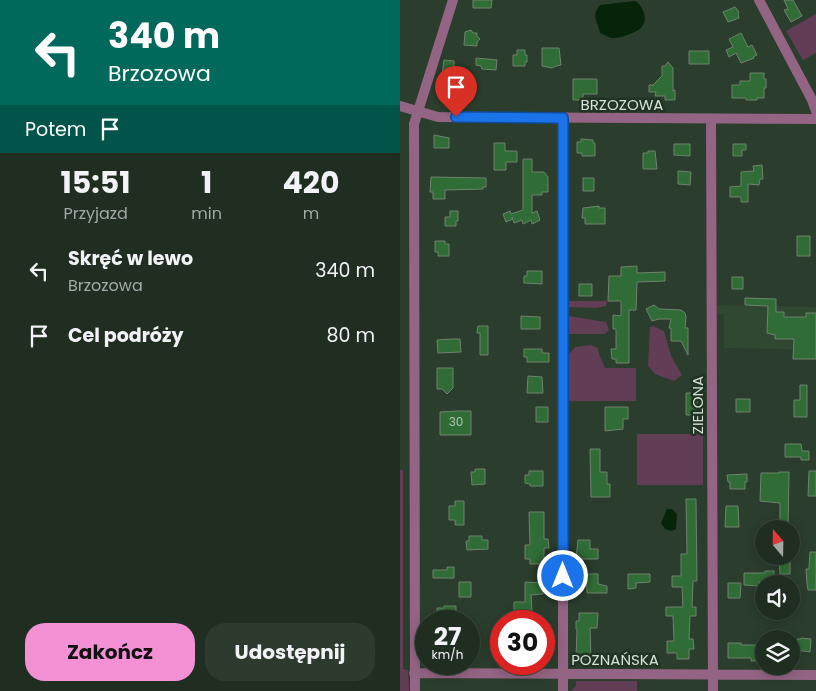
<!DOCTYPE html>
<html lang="pl">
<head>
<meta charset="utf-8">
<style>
	:root { --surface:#202e21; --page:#2d3a2e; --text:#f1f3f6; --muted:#a2a8a5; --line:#3d4a3f; --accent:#f491d4 }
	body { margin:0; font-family:Poppins,sans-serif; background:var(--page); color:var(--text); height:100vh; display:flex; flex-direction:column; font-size:19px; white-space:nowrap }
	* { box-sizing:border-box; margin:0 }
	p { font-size:16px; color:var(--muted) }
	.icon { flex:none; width:28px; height:28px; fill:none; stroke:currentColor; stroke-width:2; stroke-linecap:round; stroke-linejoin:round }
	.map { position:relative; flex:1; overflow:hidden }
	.details { display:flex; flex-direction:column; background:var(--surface); width:400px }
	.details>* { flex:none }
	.top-card { background:#00695c; color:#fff; overflow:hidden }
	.needle { width:32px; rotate:340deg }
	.buttons { position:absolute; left:355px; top:520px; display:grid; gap:10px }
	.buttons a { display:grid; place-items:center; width:45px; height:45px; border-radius:50%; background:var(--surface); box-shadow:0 2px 12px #0003,0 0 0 1px var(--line); font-size:25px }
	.speed { position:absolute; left:15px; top:610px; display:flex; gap:10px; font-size:25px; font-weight:700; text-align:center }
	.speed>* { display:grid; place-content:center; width:65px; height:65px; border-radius:50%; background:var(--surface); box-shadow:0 2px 12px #0003,0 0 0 1px var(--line); line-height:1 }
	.speed small { font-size:12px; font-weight:400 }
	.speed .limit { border:8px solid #d22; background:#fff; color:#111 }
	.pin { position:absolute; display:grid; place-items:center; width:42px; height:42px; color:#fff; margin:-51px -21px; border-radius:50% 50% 50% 0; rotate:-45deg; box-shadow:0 0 5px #0007 }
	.pin .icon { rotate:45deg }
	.me { position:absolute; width:55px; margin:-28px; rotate:0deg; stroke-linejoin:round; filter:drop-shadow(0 0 4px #0008) }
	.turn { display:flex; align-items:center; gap:18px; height:105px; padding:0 25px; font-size:22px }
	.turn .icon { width:65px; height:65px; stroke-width:2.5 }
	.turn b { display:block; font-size:35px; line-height:42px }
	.then { display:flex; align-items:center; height:48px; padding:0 25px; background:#0003; gap:10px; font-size:19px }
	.eta { display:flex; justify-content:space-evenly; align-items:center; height:85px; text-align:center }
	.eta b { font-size:30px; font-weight:700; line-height:35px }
	.action { display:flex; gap:10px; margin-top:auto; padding:10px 25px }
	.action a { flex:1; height:58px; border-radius:20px; background:var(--accent); color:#111; font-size:20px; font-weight:700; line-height:58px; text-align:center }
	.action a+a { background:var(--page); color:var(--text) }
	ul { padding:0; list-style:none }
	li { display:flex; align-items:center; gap:15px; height:65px; padding:0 25px }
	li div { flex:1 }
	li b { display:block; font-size:19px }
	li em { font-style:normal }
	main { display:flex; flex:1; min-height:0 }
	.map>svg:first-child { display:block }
	.built { fill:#304731 }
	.green { fill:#623d56 }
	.water { fill:#052409 }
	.building { fill:#306c36; stroke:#6f836f }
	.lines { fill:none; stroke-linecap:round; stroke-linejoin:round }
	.minor { stroke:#936483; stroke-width:10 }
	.route-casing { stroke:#114b97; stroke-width:12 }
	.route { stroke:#1a73e8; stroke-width:9 }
	.labels { text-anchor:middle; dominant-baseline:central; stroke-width:5; stroke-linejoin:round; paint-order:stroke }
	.number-label { font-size:12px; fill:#acc4ae }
	.street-label { font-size:15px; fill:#d6e1d6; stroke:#213322 }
</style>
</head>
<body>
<main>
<section class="details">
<div class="top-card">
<div class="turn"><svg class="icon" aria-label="left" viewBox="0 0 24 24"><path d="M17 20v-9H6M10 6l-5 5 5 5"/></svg><div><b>340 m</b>Brzozowa</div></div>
<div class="then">Potem<svg class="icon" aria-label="arrive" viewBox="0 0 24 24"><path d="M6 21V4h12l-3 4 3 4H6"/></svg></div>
</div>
<div class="eta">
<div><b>15:51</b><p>Przyjazd</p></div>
<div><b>1</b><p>min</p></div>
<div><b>420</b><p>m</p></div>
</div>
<ul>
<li><svg class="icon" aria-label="left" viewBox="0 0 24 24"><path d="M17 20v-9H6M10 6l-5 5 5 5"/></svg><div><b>Skręć w lewo</b><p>Brzozowa</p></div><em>340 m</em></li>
<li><svg class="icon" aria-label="arrive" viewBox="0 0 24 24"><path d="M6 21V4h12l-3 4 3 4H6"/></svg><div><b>Cel podróży</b></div><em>80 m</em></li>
</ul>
<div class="action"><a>Zakończ</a><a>Udostępnij</a></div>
</section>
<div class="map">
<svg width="416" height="691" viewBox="0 0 416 691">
	<rect width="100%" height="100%" fill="#2b3d2c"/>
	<!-- built -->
	<path class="built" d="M317,305L416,307V350L324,348V314H317Z"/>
	<!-- green -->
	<path class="green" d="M416,14V53L403,60L386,31Z
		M169,301H207L206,306L196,308L169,307Z
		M169,316L206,322L209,330L205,334H169Z
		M253,326L264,331L271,356L282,375L274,381L255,374L248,366L250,327Z
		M191,345L198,348L199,354L205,368H236V401H169V354L175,347Z
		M237,434H303V485H237Z
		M0,470H3V669L8,670L9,691H0Z
		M176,681H237V691H171L176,686Z"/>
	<!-- water -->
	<path class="water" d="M235,1C243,5 249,20 241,28C235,33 219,39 211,38C208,37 203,34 200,33C197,19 191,17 200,5Z
		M267,509H272L277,514L276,529L271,531L265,529L261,523Z"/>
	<!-- building -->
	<path class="building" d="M73,0H92L91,8H73Z
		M384,0H393L402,16L391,22L384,10L388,9Z
		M335,7L339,12L338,14L339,18L328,22L323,12Z
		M71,30L73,33H77V36L80,39L77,42V46L64,45L65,32Z
		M341,33L348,47L352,45L357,55L353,57L354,58L341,63L336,53L329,57L326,50L333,47L329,39Z
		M142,48H159L161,65L156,66L152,68L142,66Z
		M117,50H125V55H127V62H125V66H113V55H117Z
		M289,51H309V64H289Z
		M76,58L97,60L96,70L82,69L81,66L76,65Z
		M44,60L54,61V68L65,69L64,80L47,79V76L42,75Z
		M268,62L273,68V91L275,90V100H265V96H255L256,92H249V85H253L262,76V66H265Z
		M350,73H364V79H366V88H364V98H357V100H346V98H332V85H340V81H350Z
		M173,79H197V94H183V100H173Z
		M34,135L49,138V148H34Z
		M181,139L193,140V143H195V156H182V153H177V142H181Z
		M94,143H105V151H117V162H106V170H94Z
		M274,144H290V156L274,155Z
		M333,144H346V150H342V156H333Z
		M248,151H255L257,169H243V153H248Z
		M123,159H132V172H144L148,177V192H142V195H132V213L137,211L140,220L132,224L131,220L123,224L122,220L114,223L112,217L113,219L106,222L103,214L110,211L111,214L123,210Z
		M362,165L363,179H360L359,185L348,184V202H341V197H330V187L341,186V172L354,171L353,166Z
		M278,171L291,172L290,185L278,184Z
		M31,177L86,178V187H83V189L45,190V199H33V192H30Z
		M183,178H194V191H183Z
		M199,206V208H205V224H185V218H182L183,208Z
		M50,211H58V221H56V226H45V217H50Z
		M397,236H410V256H397Z
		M35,241H45V244H49V256H38V252H35Z
		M237,266V273L265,272V281L237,282L236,310H229V363H216V359H212L211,349H216V329H213V315L221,316V301H208L209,276H221V267Z
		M127,271H142V284L124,283V276H127Z
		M332,277H343V289H332Z
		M179,284H192V296H179Z
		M345,298L376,299V312H384V317H406V313H416V359H393L394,339H375V335L367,333L368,306L345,305Z
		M254,305L259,309L281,310L285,313L286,317L285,328H288V355L281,341H271V328H269L271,319H259L252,321L246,309Z
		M121,316L140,317V329H121Z
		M78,326H88V355H80V333H77Z
		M52,339H60L61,352L38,353L37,340Z
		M124,349H142V353H149V362H127V357H124Z
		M37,368H53V388L47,394L42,389H37Z
		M128,376L142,377L143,393H127Z
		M400,385H407V417H394V400H400Z
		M286,393H297V415H286Z
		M336,399H350V412H336Z
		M136,407H148V422H136Z
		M205,407H228V419H223V429L205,431Z
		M58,411H71V435H40V412Z
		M385,444H401L402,451H409V460H401V457H385Z
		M190,449H200V472H207V484H210V497H191Z
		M75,469H85V484L72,485L71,472H75Z
		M129,471H143V486H130V484L125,483V475H129Z
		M409,471H416V496H408Z
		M379,472H389L388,529H380V503L360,501L361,473H379Z
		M347,474V482H345V489H330V482H328L327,475Z
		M286,499H296L297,581H293L292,607H296V616H290L289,639H293L294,649H289V659H277V653H267V641H274L273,616H266V607H283L282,587H272V576H281V554H287Z
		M55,501H64V525H55V520H49V506H55Z
		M326,506H338L339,527H325Z
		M129,512H144V539H148L149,548H144V564H130V559H125V545H130Z
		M69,536H82V540H88V549L67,550L66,541H69Z
		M178,540H190V549H198V559H176Z
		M410,552H416V590H408L407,583L406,569H409Z
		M379,556H390V574H380Z
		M47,567H54V578H33V570H47Z
		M365,571H374V581L359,582V586L344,585V573H365Z
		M186,574H198V584L207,586V593H187Z
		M228,574H250V582L236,583V588L228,589Z
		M59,582H71V597H59Z
		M125,582L143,583V594L131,595L132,612H128V618H114V602H125Z
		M328,583H341L340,598H328Z
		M44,606H56V621H37V608H44Z
		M179,613H198L197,628H190L191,659H176L177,630L176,629V621H179Z
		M401,638L411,639L410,652L396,650L397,639H401Z
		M328,643H341V645H364V661H351V658H328Z"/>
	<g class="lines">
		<!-- minor -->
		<path class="minor" d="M359,0L412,100L416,111
			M0,106L38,117L416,119
			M311,119L313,691
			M14,673L416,675
			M15,691L14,124L53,0
			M163,691V118"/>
	</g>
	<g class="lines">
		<!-- route casing -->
		<g class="route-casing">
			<path id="route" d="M56,117L163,118V576"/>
		</g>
		<!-- route -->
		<use href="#route" class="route"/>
	</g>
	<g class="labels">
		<!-- number labels -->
		<g class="number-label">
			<text x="56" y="421">30</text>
		</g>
		<!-- street labels -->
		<g class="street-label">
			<text x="222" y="104">BRZOZOWA</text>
			<text transform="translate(297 405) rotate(-90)">ZIELONA</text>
			<text x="215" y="659">POZNAŃSKA</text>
		</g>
	</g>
</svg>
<div class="buttons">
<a><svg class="needle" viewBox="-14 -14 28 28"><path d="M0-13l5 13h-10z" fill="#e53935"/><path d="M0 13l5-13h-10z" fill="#a2a8a5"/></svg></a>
<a><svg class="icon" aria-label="sound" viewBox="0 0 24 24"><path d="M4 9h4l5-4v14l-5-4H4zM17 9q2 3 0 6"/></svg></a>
<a><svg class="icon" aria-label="layers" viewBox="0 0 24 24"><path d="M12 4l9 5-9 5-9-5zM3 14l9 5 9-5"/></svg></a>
</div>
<div class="speed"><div>27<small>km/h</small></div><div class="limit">30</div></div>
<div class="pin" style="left:56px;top:117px;background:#d93025"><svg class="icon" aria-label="arrive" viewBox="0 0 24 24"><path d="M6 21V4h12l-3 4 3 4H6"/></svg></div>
<svg class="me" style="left:163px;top:576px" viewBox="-20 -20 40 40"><circle r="17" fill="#1a73e8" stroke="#fff" stroke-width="3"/><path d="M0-11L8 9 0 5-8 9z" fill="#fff"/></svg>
</div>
</main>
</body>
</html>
